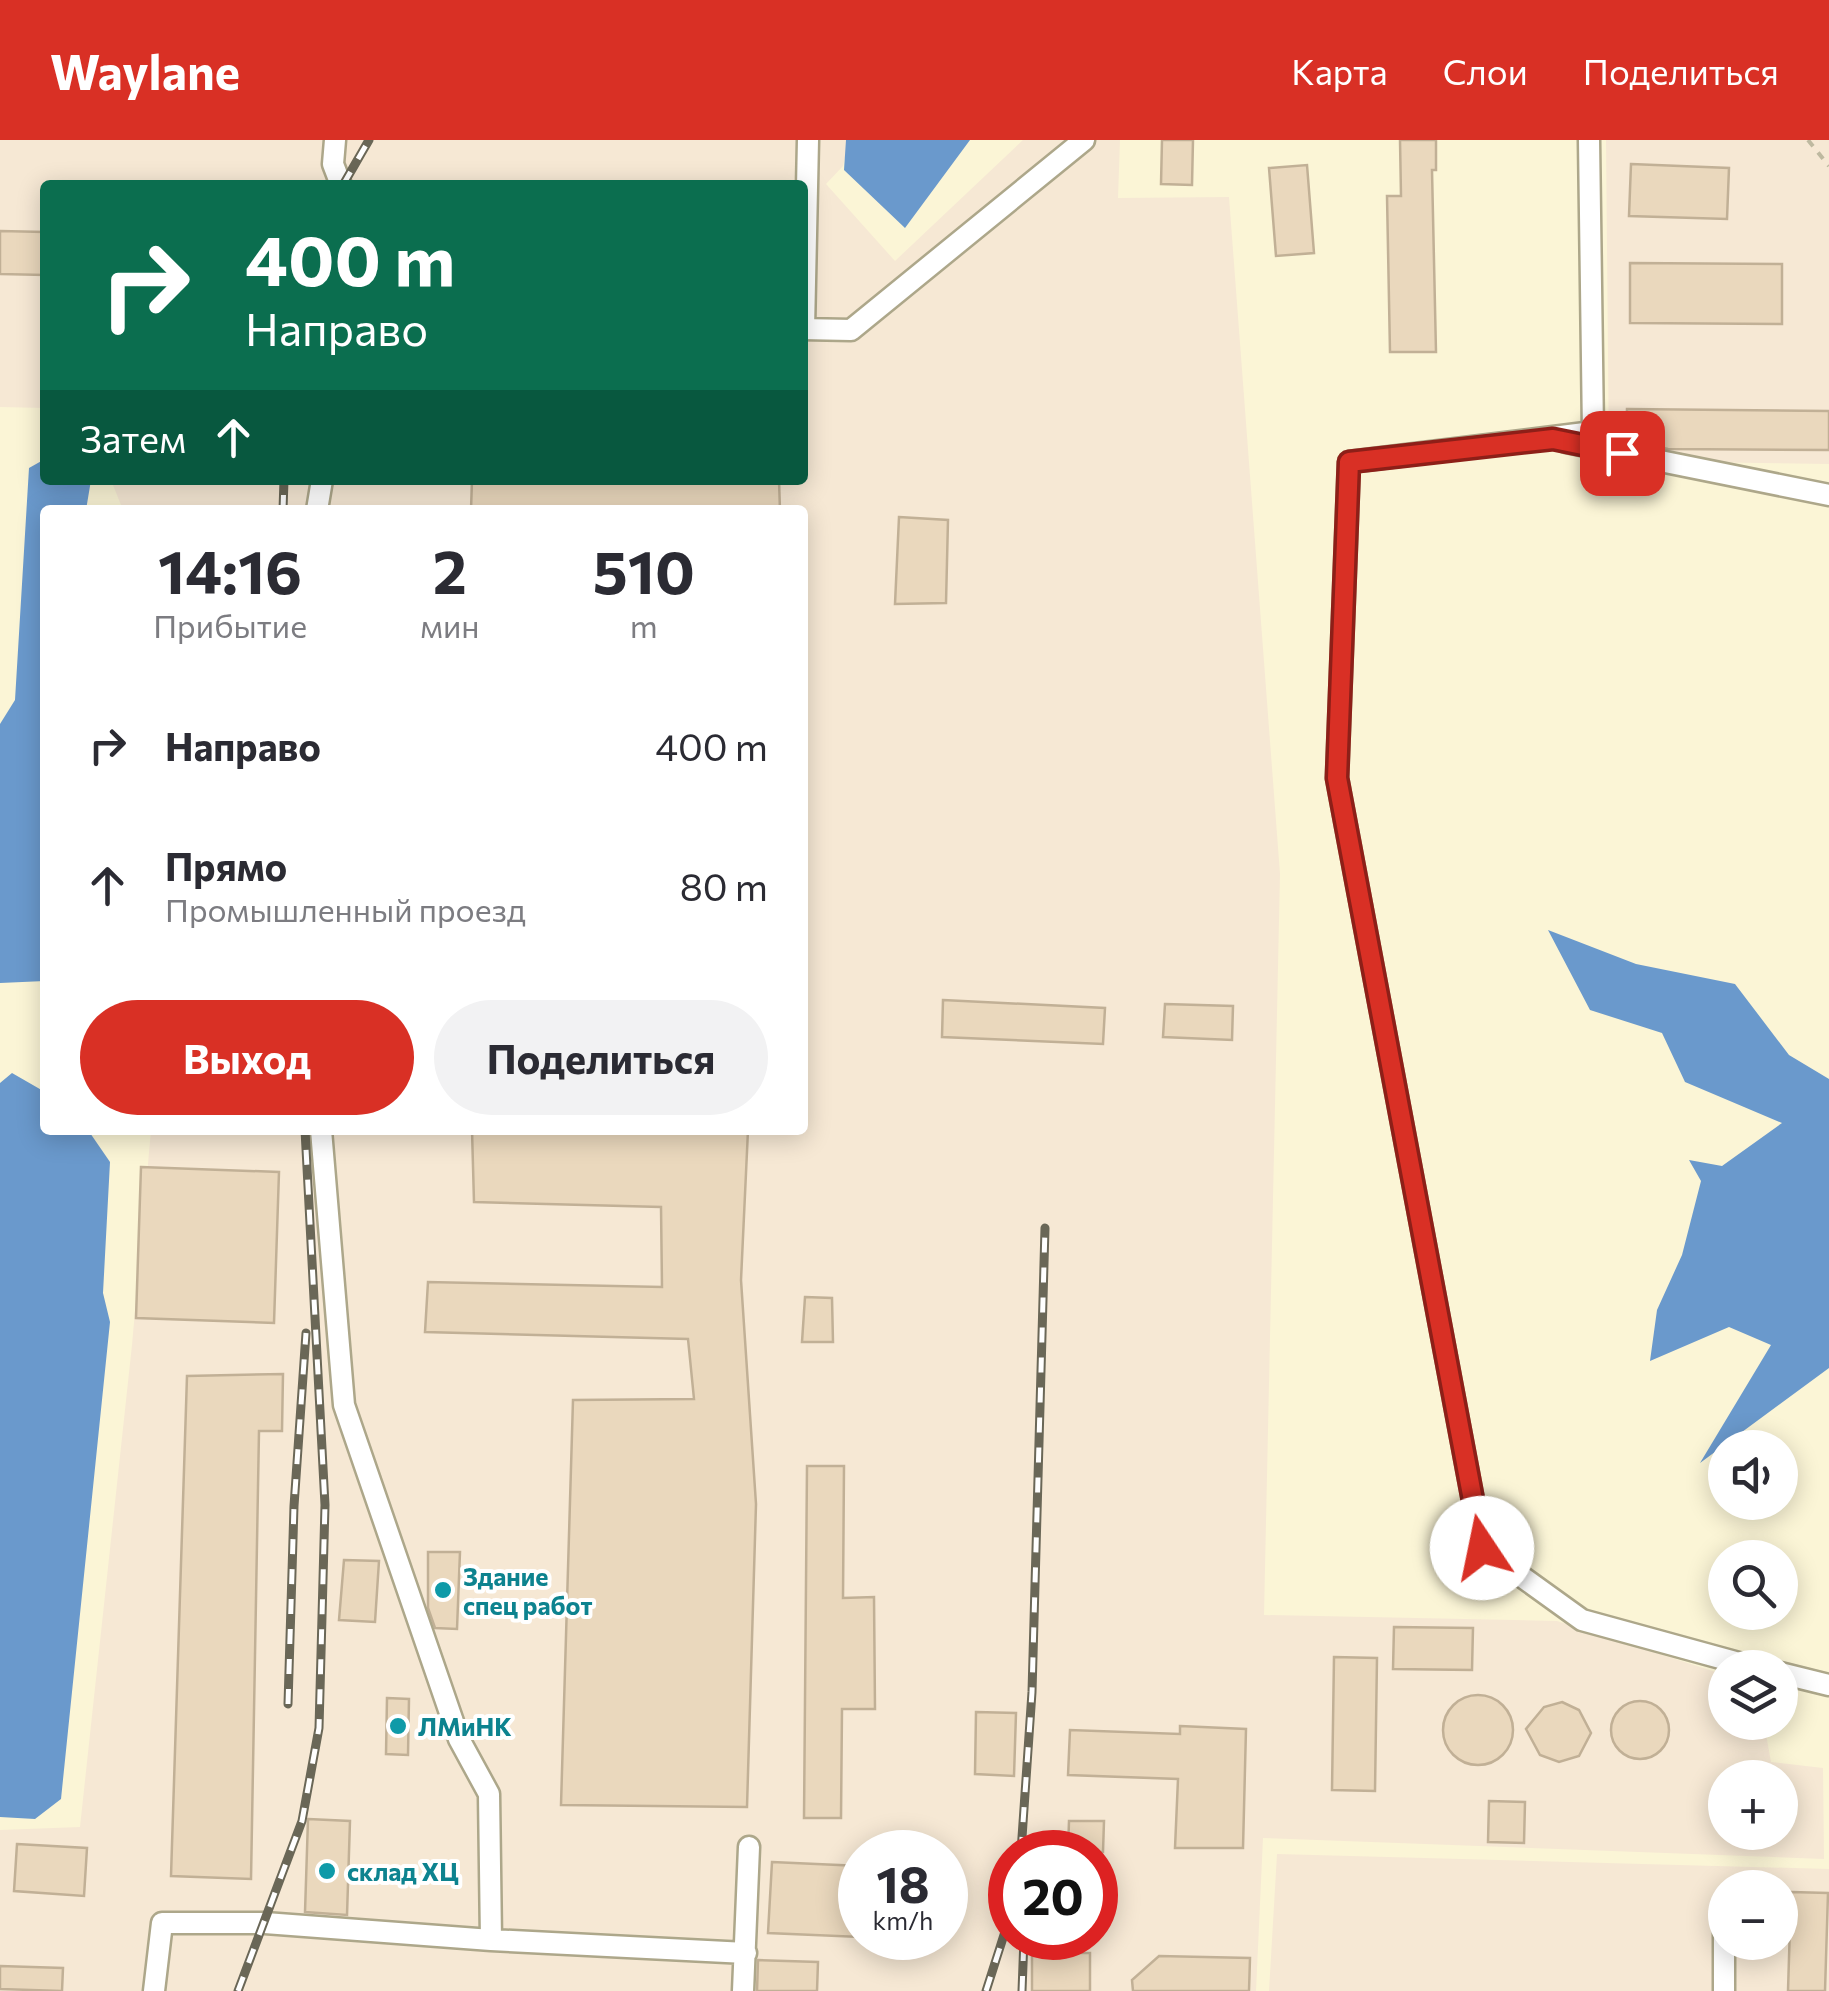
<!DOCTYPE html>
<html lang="ru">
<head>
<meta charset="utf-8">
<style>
	:root { --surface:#fff; --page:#f2f2f3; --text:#2b2b33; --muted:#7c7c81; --accent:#d93025 }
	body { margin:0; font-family:Commissioner,sans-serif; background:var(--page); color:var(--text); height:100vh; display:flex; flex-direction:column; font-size:38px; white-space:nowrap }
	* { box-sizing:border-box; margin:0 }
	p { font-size:32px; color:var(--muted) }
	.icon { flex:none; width:55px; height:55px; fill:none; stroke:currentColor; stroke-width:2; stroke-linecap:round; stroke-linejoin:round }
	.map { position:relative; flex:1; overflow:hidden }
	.details { position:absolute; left:40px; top:365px; width:768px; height:630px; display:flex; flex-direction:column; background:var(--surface); border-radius:10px; box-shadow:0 5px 25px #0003 }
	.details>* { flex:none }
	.guide { position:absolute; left:40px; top:40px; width:768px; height:305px; border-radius:10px; box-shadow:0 5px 25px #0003; background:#0b6e4f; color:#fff; overflow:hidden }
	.tools { position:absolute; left:1708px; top:1290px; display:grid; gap:20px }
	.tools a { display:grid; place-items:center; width:90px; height:90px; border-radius:50%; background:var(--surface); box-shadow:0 5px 25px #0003; font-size:50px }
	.speed { position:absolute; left:838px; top:1690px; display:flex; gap:20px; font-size:50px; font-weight:700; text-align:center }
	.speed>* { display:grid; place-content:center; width:130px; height:130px; border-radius:50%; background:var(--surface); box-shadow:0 5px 25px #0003; line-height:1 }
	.speed small { font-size:25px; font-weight:400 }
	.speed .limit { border:15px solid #d22; background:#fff; color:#111 }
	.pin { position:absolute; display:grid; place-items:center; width:85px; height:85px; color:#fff; margin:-42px; border-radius:20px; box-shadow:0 5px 15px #0006 }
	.me { position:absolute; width:110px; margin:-55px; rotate:349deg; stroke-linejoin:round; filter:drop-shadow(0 0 8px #0008) }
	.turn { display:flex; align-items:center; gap:35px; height:210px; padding:0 40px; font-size:45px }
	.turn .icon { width:130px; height:130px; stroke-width:2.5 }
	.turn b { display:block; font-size:70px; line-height:85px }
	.then { display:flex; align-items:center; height:95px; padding:0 40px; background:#0003; gap:20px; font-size:38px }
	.eta { display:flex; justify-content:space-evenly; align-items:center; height:170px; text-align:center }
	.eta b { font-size:60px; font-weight:700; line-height:70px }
	.button { display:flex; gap:20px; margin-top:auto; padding:20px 40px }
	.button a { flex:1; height:115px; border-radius:60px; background:var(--accent); color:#fff; font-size:40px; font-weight:700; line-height:115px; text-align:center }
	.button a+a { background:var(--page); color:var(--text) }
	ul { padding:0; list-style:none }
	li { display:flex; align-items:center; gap:30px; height:140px; padding:0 40px }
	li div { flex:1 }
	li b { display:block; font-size:38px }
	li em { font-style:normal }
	header { display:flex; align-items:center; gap:60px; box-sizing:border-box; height:140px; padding:0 50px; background:var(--accent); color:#fff }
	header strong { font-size:48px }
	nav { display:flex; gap:55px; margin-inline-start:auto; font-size:35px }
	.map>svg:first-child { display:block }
	.industrial { fill:#f6e8d4; fill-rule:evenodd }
	.water { fill:#6a99cc }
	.building { fill:#ead8bd; stroke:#c1b096; stroke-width:2.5 }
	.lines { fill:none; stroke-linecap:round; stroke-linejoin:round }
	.minor-casing { stroke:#ada78a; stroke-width:25 }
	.path { stroke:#beb9a0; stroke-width:4; stroke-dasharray:8 8; stroke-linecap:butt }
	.minor { stroke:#fff; stroke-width:20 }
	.rail-casing { stroke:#6a6757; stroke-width:9 }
	.rail { stroke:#fff; stroke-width:5; stroke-dasharray:15; stroke-linecap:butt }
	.route-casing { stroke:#8d1f18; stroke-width:25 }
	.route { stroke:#d93025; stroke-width:18 }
	.culture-dot { fill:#0f9aa8; stroke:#fff; stroke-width:4 }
	.labels { text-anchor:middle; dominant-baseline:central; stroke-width:8; stroke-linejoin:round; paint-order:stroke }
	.culture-label { font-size:25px; font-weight:bold; fill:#0d838f; stroke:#fff; text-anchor:start }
</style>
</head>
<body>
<header>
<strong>Waylane</strong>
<nav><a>Карта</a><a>Слои</a><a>Поделиться</a></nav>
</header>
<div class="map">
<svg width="1829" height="1851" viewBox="0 0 1829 1851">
	<rect width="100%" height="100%" fill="#fbf5d6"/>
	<!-- industrial -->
	<path class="industrial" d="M0,0H849L843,26L826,44L895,121L1023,0H1120L1118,58L1229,57L1280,734L1264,1475L1557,1481L1725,1535V1582L1764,1583L1771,1622L1823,1628L1824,1719L1263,1698L1256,1851H0V1690L80,1687L132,1205L151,990H802V370H123L111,340H802V45H45V268L0,267ZM1725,1638H1780V1692H1725ZM860,1712H945V1798H860ZM1010,1712H1095V1798H1010Z
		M1606,0H1829V324L1609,321Z
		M1277,1714L1829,1729V1851H1269ZM1725,1748H1780V1802H1725Z"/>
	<!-- water -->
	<path class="water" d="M846,0H970L905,88L844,30Z
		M45,319V340H91L86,370H45V841L0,843V584L15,560L29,328Z
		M1548,790L1636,824L1735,844L1789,915L1829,939V1228L1700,1323L1771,1205L1729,1187L1650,1221L1657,1170L1682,1115L1701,1041L1689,1020L1722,1026L1782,983L1685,942L1662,893L1590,870Z
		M12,933L45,952V990H88L110,1022L103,1153L110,1182L61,1659L35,1679L0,1677V943Z"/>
	<!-- building -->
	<path class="building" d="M1162,0H1193L1192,45L1161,44Z
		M1400,0H1436V30H1432L1436,212H1390L1387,56H1401Z
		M1631,24L1729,28L1727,79L1629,76Z
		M1307,25L1314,113L1276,116L1269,28Z
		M0,91L45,92V135L0,134Z
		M1630,123L1782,124V184L1630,183Z
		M1627,269L1829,271V310L1668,309L1626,300Z
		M472,340H779L780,370H471Z
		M899,377L948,380L946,463L895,464Z
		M943,860L1105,868L1103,904L942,897Z
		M1165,864L1233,866L1232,900L1163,897Z
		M472,990H748L741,1140L756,1364L747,1667L561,1665L573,1260L694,1259L688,1199L425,1192L428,1142L662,1147L661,1067L474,1062Z
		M141,1027L279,1032L274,1183L136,1178Z
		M805,1157L832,1158L833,1202H802Z
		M283,1234L282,1291H259L251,1739L171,1736L187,1236Z
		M807,1326H844L843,1458L874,1457L875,1569H842L841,1678H804Z
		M428,1412H460L457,1489L435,1488L428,1468Z
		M344,1420L379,1421L375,1482L339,1480Z
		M1394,1487L1473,1488L1472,1530L1393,1529Z
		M1334,1517L1377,1518L1375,1651L1332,1650Z
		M1443 1590a35 35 0 1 1 70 0a35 35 0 1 1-70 0Z
		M387,1558L409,1559L408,1615L386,1614Z
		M1611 1590a29 29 0 1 1 58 0a29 29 0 1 1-58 0Z
		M1562,1562L1579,1570L1591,1593L1579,1616L1559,1622L1540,1615L1526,1589L1544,1567Z
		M976,1572L1016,1573L1014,1636L975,1634Z
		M1180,1586L1246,1589L1243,1708H1175L1178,1639L1068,1635L1070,1590L1180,1594Z
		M1489,1661L1525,1662L1524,1703L1488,1702Z
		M308,1679L350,1681L347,1775L305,1772Z
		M1069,1681H1104L1103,1712H1068Z
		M17,1704L87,1708L84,1756L14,1751Z
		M772,1722L860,1726V1797L768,1793Z
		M1791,1752L1828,1753L1825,1851H1788Z
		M1032,1813H1090V1851H1032Z
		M1159,1816L1250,1818L1249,1851H1133L1132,1840Z
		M758,1820L818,1822L817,1851H757Z
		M0,1826L63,1828L62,1851L0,1849Z"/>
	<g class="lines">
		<!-- minor casing -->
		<g class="minor-casing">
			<path id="minor" d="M335,0L333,24L341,45
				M1589,0L1593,292L1349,322L1337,638L1482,1408L1582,1480L1757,1528
				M802,189L851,190L1084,0
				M804,189L808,0
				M1566,302L1829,355
				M317,370L322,340
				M321,990L344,1265L459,1599L489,1654L491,1800L746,1813
				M1780,1533L1829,1545
				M154,1851L162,1783H265L491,1800
				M743,1851L749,1707
				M1724,1851V1762"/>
		</g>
		<!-- path -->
		<path class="path" d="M1808,0L1829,26"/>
		<!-- minor -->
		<use href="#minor" class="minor"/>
		<!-- rail casing -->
		<g class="rail-casing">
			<path id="rail" d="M343,45L369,0
				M283,370L284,340
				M288,1564L294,1366L306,1193
				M1021,1712L1032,1552L1045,1088
				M238,1851L302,1681L319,1588L325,1365L305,990
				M986,1851L1010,1776
				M1022,1851L1024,1798"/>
		</g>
		<!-- rail -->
		<use href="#rail" class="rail"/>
	</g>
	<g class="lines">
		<!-- route casing -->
		<g class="route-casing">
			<path id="route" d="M1482,1408L1337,638L1349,322L1553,299L1622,313"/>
		</g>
		<!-- route -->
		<use href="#route" class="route"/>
	</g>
	<!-- markers -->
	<g class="culture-dot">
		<circle cx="443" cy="1450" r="10"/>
		<circle cx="398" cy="1586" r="10"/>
		<circle cx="327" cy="1731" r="10"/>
	</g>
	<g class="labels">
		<!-- culture labels -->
		<g class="culture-label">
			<text x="463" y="1436">Здание<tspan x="463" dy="29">спец работ</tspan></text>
			<text x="418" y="1586">ЛМиНК</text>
			<text x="347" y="1731">склад ХЦ</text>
		</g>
	</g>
</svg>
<div class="tools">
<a><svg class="icon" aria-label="sound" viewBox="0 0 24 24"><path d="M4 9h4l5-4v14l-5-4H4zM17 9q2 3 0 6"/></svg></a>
<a><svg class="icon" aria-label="search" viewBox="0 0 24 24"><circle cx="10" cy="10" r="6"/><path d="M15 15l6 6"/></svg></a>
<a><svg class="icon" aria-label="layers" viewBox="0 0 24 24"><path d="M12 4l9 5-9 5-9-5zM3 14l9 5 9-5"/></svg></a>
<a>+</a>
<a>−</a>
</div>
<div class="speed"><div>18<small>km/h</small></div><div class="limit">20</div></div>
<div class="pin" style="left:1622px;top:313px;background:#d93025"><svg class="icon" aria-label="arrive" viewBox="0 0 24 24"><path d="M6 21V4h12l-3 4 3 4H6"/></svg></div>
<svg class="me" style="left:1482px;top:1408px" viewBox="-20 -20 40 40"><circle r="19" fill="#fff"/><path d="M0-13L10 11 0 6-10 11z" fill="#d93025"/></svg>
<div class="guide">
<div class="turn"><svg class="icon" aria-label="right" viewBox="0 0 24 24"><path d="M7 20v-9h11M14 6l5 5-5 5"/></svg><div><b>400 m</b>Направо</div></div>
<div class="then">Затем<svg class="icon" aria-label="ahead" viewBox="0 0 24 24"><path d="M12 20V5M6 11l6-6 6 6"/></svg></div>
</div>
<section class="details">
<div class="eta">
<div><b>14:16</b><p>Прибытие</p></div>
<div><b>2</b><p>мин</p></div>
<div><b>510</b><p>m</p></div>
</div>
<ul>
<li><svg class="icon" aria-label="right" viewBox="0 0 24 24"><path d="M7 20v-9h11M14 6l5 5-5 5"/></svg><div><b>Направо</b></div><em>400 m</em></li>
<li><svg class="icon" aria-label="ahead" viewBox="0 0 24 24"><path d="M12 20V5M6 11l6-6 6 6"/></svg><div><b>Прямо</b><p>Промышленный проезд</p></div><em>80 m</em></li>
</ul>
<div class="button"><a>Выход</a><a>Поделиться</a></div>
</section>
</div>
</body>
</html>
